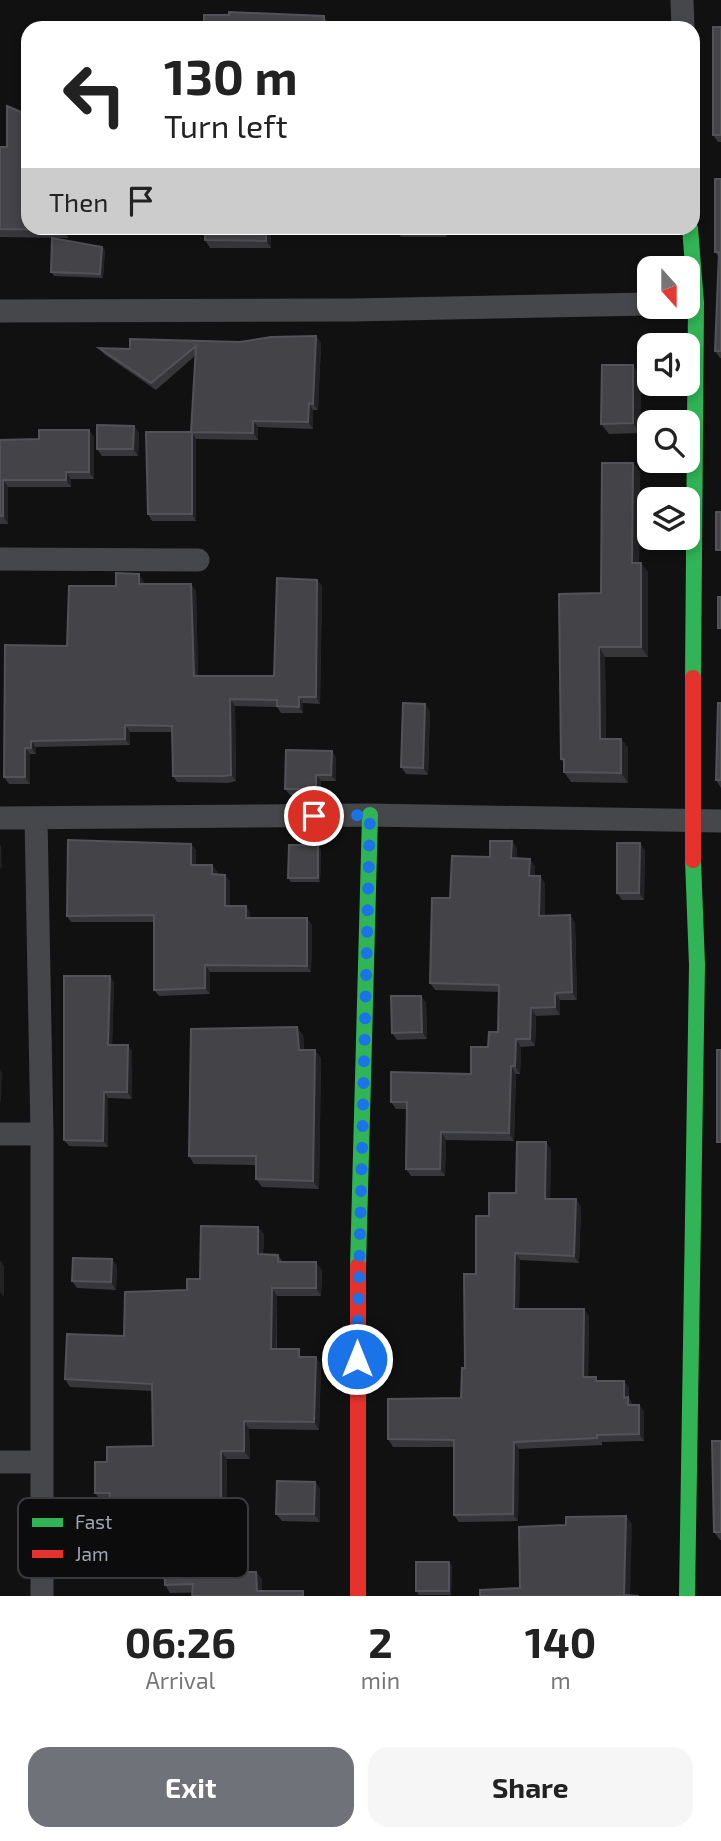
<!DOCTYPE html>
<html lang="en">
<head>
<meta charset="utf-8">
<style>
	:root { --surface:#fff; --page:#f6f6f6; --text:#222; --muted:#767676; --accent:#70727a }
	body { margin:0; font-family:"Exo 2",sans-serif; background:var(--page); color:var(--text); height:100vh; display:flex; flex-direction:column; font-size:26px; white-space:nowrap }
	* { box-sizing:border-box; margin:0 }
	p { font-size:23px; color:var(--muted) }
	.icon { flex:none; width:38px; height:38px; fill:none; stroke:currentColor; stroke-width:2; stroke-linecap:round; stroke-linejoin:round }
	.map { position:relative; height:1596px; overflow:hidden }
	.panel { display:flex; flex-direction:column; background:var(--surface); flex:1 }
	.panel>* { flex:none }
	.guide { position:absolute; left:21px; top:21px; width:679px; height:214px; border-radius:21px; box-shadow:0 4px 10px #0003; background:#fff; color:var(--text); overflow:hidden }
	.needle { width:46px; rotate:159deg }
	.fabs { position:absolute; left:637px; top:256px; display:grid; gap:14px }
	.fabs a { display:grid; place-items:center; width:63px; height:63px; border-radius:14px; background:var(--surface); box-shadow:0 4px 10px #0003; font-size:35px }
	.pin { position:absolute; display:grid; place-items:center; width:60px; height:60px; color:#fff; margin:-30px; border:4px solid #fff; border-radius:50%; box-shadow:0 2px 7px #0007 }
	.me { position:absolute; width:77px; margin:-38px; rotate:0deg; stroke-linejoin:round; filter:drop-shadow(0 0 5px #0008) }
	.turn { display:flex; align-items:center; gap:24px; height:147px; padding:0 28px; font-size:32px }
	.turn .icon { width:91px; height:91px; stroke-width:2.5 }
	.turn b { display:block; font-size:49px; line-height:60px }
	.then { display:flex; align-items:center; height:66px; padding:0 28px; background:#0003; gap:14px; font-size:26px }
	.eta { display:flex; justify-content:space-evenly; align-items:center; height:119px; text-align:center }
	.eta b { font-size:42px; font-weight:700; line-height:49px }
	.action { display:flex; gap:14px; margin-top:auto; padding:14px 28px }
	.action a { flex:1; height:80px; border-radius:21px; background:var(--accent); color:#fff; font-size:28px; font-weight:700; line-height:80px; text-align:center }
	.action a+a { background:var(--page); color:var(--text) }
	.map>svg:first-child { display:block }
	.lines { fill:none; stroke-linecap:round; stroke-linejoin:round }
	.street { stroke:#46474a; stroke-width:23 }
	.fast { stroke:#30b455; stroke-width:16 }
	.jam { stroke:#e5322d; stroke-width:16 }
	.wall { fill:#37373b }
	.shaded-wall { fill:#232325 }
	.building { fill:#434348; stroke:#525358; stroke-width:2 }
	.route { stroke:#1a73e8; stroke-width:12; stroke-dasharray:0 21.6 }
	.key { fill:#0c0c0d; stroke:#393a3f; stroke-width:2 }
	.key-label { font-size:19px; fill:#a3a6b2 }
</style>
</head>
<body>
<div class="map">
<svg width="721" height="1596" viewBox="0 0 721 1596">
	<rect width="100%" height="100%" fill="#111112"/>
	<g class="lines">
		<!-- street -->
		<path class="street" d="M682,0L683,28
			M0,311L353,310L649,304
			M0,559L198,560
			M0,818L370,815L721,821
			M36,818L42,1134V1596
			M0,1134H42
			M0,1462H40"/>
		<!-- fast -->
		<path class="fast" d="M690,228L696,303L693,678
			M358,1266L370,815
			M687,1596L697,965L693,860"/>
		<!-- jam -->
		<path class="jam" d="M693,678V860
			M358,1266V1596"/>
	</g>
	<!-- wall -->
	<path class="wall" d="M721,27V142H718L713,135Z
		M0,147L28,228H68V238L0,237Z
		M721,179V358H720L715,351L719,257L715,252Z
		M271,228V248H210L205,240Z
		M395,228H447V237H401Z
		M102,247L105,250L103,278L54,276L51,272Z
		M316,336L321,343L318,410H313V429L258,427V440L196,439V521H152L148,514L191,432L195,356L156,390L104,354L99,348L130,349Z
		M641,376L640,433L609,434L601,424Z
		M134,426L139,433L138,456H102L97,449Z
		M89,430L94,437V479H71V487H8V524H0V440L39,439Z
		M633,463L640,472L639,563H641L648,572V657H605L606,739H621L628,748V783L571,782L564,772V763L561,759Z
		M143,580L144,584L196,590L198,676H274L317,580L322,586L320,704L303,703V713H281L277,707L235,706L236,781L228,783L177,782L173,776L172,732H130V745L36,747V754H30V784H9L4,777L67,646L116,586Z
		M721,703V788L716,780Z
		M430,711L428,775L406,774L401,767Z
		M336,757V781H321L320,795H290L285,789Z
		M512,841L517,849L516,859L535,866V876H540L545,884V916L570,915L575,923L577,1000H560V1015L536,1016L535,1046L521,1047L520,1074H516L514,1141L446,1140L445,1176H411L406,1169L407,1109H396L391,1102L471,1074L498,1032L499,992L435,990L430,983L450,898L490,857Z
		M191,844L196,850V865H212L217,872V875L230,881V906H246L250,913V918L312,925L311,972H210V994L159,996L154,990V922H71L67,916Z
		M321,849L320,882H291L288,878Z
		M645,850L644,900H622L617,893Z
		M114,982L112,1045L132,1051V1099L108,1098V1147L69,1146L64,1140Z
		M421,996L426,1003L427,1039L397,1040L392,1033Z
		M303,1035L304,1050L321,1058L319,1189L262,1187L256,1179V1165L194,1164L189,1156Z
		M551,1149L550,1199L581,1206L579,1263L520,1260L519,1309L589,1316L588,1377L599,1381H624L629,1388V1398L633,1405H639L644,1412V1441L602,1442V1445L519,1449L518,1521L459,1522L454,1515V1447H393L388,1439L461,1398L476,1274L489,1216L516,1193Z
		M258,1227L264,1234L263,1254L278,1255L283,1262L322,1270L321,1296H277V1349L304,1357L321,1364L319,1430L249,1429L250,1459H227L226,1510L228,1572H256L262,1579V1591L170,1593L165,1585L162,1520L115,1521L109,1513L110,1500H100L95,1493L107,1462L153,1446L152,1391L70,1387L65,1379L187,1290Z
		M112,1259L117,1266L116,1290L77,1288L72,1281Z
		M721,1441V1540H720L714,1532Z
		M315,1482L320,1489V1522L282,1521L276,1514Z
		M449,1562L452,1566L451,1595H419L416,1591Z"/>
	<!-- shaded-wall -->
	<path class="shaded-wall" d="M324,16L333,28H328L324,23Z
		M62,228H68V238L62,230Z
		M266,228H271V248L266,241Z
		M441,228H447V237L441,229Z
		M102,247L105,250L103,278L100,274Z
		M316,336L321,343L318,410L313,404Z
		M633,365L641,376L640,433L633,423Z
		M309,403L313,410V429L308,422Z
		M253,421L258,427V440L253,433Z
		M134,426L139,433L138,456L133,449Z
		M89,430L94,437V479L89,472Z
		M192,432L196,439V521L192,514Z
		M633,463L640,472L639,573L632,563Z
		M66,472L71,479V487L66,480Z
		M3,480L8,487V524L3,516Z
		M641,563L648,572V657L641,647Z
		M139,574L143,580L144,591L139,584Z
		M317,580L322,586L320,704L316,697Z
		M191,584L196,590L198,683L194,676Z
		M599,647L605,657L606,748L600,739Z
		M299,697L303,703V713L299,707Z
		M230,699L235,706L236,781L231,775Z
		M425,704L430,711L428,775L423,768Z
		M125,725L130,732V745L125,739Z
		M621,739L628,748V783L621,773Z
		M31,741L36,747V754L31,748Z
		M25,748L30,754V784L25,777Z
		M332,751L336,757V781L331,775Z
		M316,775L321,781L320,795L316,789Z
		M512,841L517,849L516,866L511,858Z
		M640,843L645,850L644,900L639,893Z
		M191,844L196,850V871L191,865Z
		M0,845L1,846L2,870L0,867Z
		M318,845L321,849L320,882L318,878Z
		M530,859L535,866V883L529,876Z
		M212,865L217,872V881L212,874Z
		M225,875L230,881V913L225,906Z
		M540,876L545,884V924L539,916Z
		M246,906L250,913V925L246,918Z
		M570,915L575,923L577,1000L572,992Z
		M307,918L312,925L311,972L307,966Z
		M205,965L210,972V994L205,988Z
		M110,976L114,982L112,1051L108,1045Z
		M555,993L560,1000V1015L555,1007Z
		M421,996L426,1003L427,1039L422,1032Z
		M531,1008L536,1016L535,1046L530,1039Z
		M297,1027L303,1035L305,1058L299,1050Z
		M516,1039L521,1047L520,1074L515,1066Z
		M128,1045L132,1051V1099L127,1092Z
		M315,1050L321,1058L319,1189L313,1181Z
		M511,1066L516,1074L514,1141L509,1133Z
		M0,1070L2,1073L1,1102L0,1100Z
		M104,1092L108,1098V1147L103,1141Z
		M441,1132L446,1140L445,1176L440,1169Z
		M546,1142L551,1149L550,1206L545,1199Z
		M576,1199L581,1206L579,1263L574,1256Z
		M258,1227L264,1234L263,1262L258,1254Z
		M515,1253L520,1260L519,1316L514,1309Z
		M112,1259L117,1266L116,1290L111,1282Z
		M0,1260L4,1266V1297L0,1292Z
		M316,1262L322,1270L321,1296L316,1288Z
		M272,1288L277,1296L276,1357L271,1349Z
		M584,1309L589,1316L588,1384L583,1377Z
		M316,1357L321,1364L319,1430L314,1422Z
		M624,1381L629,1388V1398L633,1405V1412L624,1398Z
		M639,1405L644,1412V1441L639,1434Z
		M244,1421L249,1429L250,1459L244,1451Z
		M514,1442L519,1449L518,1521L513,1514Z
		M221,1451L227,1459L226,1510L229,1580L223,1572L221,1502Z
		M315,1482L320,1489V1522L314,1514Z
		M626,1516L632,1524L630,1596L624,1595Z
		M449,1562L452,1566L451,1595L449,1591Z
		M256,1572L262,1579V1596L257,1591Z"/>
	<!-- building -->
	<path class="building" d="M229,12L324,16V23H329V28H204V15H229Z
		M54,27H99V28H54Z
		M713,27H721V135H713Z
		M7,106L28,115V228H62V230L0,229V147H7Z
		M715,179H721V351H715L719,252H715Z
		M205,228H266V241L205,240Z
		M395,228H441V229H395Z
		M52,238L102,247L100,274L51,272Z
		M316,336L313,404L309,403L308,422L253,421V433L192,432V514H148L146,432H191L196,346L151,383L99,348L130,349V339L240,342L271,337Z
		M602,365H633V423L601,424Z
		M97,425L134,426L133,449H97Z
		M39,430H89V472H66V480H3V516H0V440L39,439Z
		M602,463H633L632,563H641V647H599L600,739H621V773L564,772V759H561L559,594L601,593Z
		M716,512H721V550H716Z
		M116,573L139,574V584H191L194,676H274L277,578L317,580L316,697H299V707L277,706V700L230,699L231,775L224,776H173L172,726L125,725V739L31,741V748H25V777H4L5,645L67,646L69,586H116Z
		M718,597H721V628H718Z
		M403,703L425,704L423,768L401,767Z
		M718,703H721V780H716Z
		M286,750L332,751L331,775H316V789H285Z
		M68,840L191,844V865H212V874L225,875V906H246V918H307V966L205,965V988L154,990V915L67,916Z
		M490,841H512L511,858L530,859L529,876H540L539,916L570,915L572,992L555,993V1007L531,1008L530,1039H516L515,1066H511L509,1133L441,1132L440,1169H406L407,1102H391V1072L471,1074V1047H488L489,1032H498L499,985L430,983L432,898H450L452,856L490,857Z
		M617,843H640L639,893H617Z
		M289,845H318V878H288Z
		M64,976H110L108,1045H128L127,1092H104L103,1141L64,1140Z
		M391,996H421L422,1032L392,1033Z
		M297,1027L299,1050H315L313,1181L256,1179V1156H189L191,1029Z
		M717,1050H721V1142H717Z
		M517,1142H546L545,1199H576L574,1256L515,1253L514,1309H584L583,1377H596V1381H624V1398L628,1397V1405H639V1434L597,1435V1438L514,1442L513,1514L454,1515V1440L388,1439V1399L461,1398L462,1368H465L464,1274H476V1216H489V1193H516Z
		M201,1226L258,1227V1254L278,1255V1262H316V1288H272L271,1349H299V1357H316L314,1422L244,1421V1451H221V1502L223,1572H256L257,1591H303V1596H192L193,1584L165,1585L162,1513H109L110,1493H95V1462H107V1447L153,1446L152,1384L65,1379L67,1334L124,1336L125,1292L187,1290V1279H200Z
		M73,1258L112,1259L111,1282L72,1281Z
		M712,1441H721V1532H714Z
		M277,1481L315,1482L314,1514H276Z
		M626,1516L624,1595L639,1596H480V1590L520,1588L519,1527L566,1525V1517Z
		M416,1562H449V1591H416Z"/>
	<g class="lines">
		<!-- route -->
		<path class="route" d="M314,816L370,815L357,1359"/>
	</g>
	<!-- legend -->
	<rect x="18" y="1498" width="230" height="80" rx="10" class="key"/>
	<rect x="32" y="1518" width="31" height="9" fill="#30b455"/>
	<rect x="32" y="1550" width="31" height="8" fill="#e5322d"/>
	<g class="key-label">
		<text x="75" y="1529">Fast</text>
		<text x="75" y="1561">Jam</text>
	</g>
</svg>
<div class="fabs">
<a><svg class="needle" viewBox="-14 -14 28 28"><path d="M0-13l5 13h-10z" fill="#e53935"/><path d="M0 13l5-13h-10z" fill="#767676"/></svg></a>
<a><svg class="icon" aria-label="sound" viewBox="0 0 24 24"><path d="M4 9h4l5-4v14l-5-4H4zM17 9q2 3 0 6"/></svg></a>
<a><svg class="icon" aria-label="search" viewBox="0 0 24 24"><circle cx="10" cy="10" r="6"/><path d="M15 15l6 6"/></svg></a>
<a><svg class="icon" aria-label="layers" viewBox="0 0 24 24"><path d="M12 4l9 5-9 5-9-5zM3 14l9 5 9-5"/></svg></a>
</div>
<div class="pin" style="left:314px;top:816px;background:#d93025"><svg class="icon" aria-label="arrive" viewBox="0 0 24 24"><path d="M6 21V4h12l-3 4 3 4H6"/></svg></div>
<svg class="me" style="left:357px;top:1359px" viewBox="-20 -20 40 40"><circle r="17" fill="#1a73e8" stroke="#fff" stroke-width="3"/><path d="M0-11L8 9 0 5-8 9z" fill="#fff"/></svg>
<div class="guide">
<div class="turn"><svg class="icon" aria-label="left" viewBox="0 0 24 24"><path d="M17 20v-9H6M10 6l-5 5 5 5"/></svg><div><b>130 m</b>Turn left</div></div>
<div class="then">Then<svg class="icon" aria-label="arrive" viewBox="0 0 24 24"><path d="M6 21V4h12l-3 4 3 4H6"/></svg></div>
</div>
</div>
<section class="panel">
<div class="eta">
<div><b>06:26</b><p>Arrival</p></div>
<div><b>2</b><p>min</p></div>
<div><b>140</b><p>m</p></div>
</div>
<div class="action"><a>Exit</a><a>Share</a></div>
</section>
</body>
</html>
